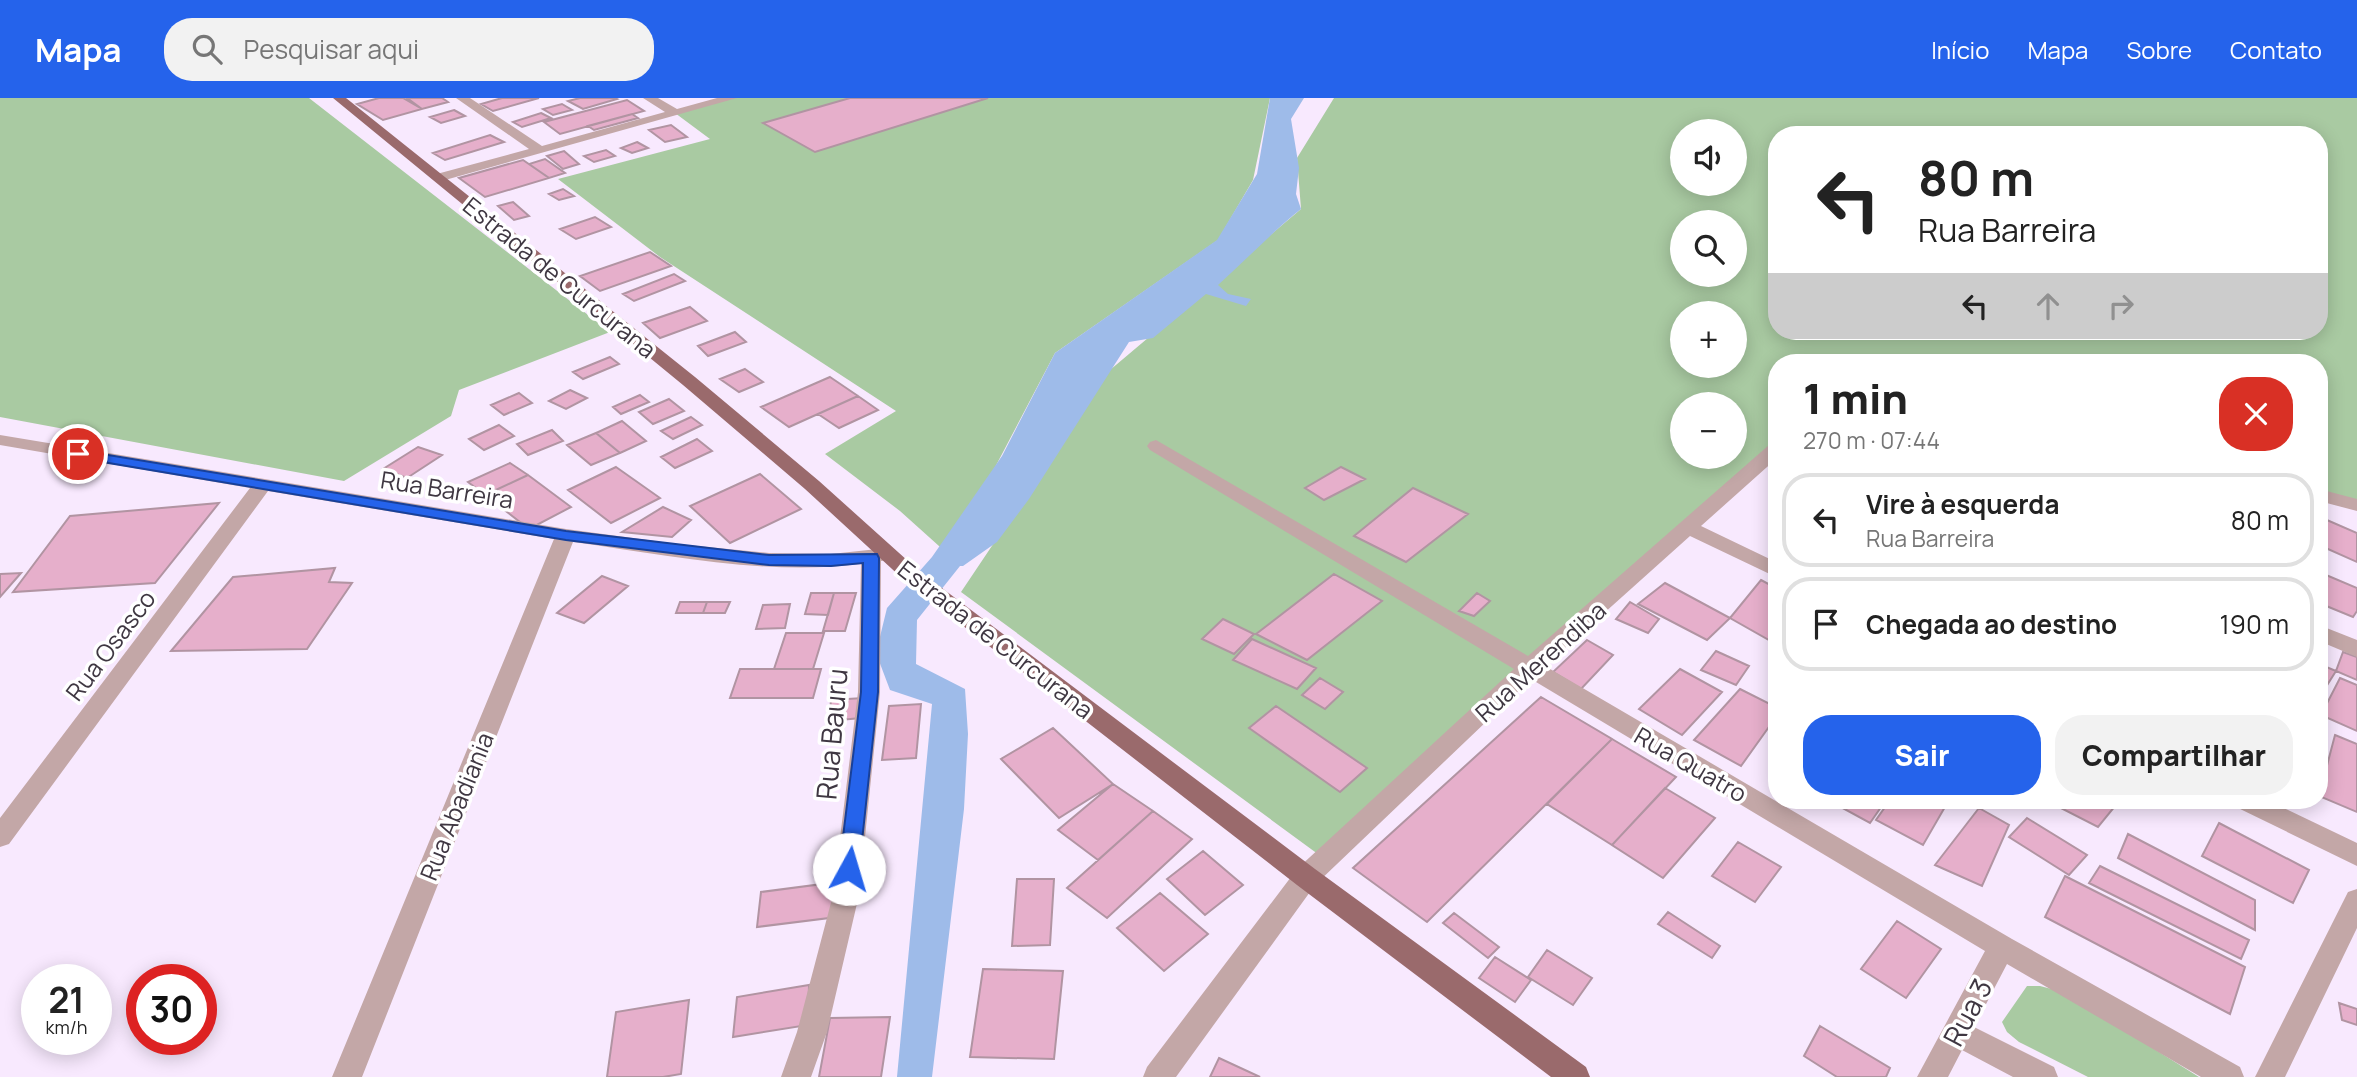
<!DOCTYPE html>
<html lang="pt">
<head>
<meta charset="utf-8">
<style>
	:root { --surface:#fff; --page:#f2f2f2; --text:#222; --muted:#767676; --line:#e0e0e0; --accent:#2563eb }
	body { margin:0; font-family:Manrope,sans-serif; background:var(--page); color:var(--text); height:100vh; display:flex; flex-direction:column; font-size:26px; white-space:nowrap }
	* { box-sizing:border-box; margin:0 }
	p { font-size:23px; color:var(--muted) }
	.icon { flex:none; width:38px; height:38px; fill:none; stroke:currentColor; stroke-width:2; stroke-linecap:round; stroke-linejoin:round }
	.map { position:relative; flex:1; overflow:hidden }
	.details { position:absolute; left:1768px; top:256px; width:560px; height:455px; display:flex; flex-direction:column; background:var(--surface); border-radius:28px; box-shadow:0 4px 18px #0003 }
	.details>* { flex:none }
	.top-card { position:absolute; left:1768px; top:28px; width:560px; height:214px; border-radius:28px; box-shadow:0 4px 18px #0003; background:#fff; color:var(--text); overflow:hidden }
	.controls { position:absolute; left:1670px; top:21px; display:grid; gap:14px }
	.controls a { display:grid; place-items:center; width:77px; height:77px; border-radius:50%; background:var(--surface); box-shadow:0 4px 18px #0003; font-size:35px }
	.speed { position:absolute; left:21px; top:866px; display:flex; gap:14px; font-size:35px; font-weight:700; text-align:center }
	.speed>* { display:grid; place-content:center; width:91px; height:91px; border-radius:50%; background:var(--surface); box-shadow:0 4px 18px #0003; line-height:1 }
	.speed small { font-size:18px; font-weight:400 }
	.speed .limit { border:10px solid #d22; background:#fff; color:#111 }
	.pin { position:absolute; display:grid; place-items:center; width:60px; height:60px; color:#fff; margin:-30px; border:4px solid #fff; border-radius:50%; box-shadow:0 2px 7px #0007 }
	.me { position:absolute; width:77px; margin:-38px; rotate:6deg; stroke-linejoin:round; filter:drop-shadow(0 0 5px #0008) }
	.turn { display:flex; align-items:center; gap:24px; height:147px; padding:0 35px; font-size:32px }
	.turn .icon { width:91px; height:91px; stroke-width:2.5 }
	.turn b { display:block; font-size:49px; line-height:60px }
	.lanes { display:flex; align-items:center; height:66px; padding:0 35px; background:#0003; justify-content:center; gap:35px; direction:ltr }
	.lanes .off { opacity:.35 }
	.round { display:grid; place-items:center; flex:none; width:74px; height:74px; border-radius:28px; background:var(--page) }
	.overview { display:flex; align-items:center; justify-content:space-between; height:119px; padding:0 35px }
	h1 { font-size:42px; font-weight:800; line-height:52px }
	.action { display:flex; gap:14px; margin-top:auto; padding:14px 35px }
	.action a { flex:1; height:80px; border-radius:28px; background:var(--accent); color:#fff; font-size:28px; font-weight:800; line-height:80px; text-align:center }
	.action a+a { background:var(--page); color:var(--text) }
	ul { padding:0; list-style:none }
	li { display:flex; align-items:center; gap:21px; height:94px; margin:0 14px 10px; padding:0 21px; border:4px solid var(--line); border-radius:28px }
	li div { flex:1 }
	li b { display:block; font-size:26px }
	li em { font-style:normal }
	header { display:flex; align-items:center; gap:42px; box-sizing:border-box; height:98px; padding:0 35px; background:var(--accent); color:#fff }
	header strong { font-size:33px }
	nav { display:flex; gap:38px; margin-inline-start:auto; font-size:24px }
	.search { width:490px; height:63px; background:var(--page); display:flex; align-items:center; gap:18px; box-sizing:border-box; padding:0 24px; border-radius:28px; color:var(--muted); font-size:26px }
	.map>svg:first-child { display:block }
	.green { fill:#a9caa2; fill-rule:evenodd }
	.water { fill:#9ebbe9 }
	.building { fill:#e6afcb; stroke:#b194a2; stroke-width:2 }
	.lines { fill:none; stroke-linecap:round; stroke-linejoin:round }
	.minor { fill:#c3a7a7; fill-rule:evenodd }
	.major { fill:#9a6a6c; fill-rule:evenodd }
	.route { fill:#2563eb; stroke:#184099; stroke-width:2 }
	.labels { text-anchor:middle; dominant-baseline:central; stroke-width:7; stroke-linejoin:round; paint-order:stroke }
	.street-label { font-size:24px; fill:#3f3742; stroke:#fff }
	.near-street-label { font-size:28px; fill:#3f3742; stroke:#fff }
</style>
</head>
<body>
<header>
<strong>Mapa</strong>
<div class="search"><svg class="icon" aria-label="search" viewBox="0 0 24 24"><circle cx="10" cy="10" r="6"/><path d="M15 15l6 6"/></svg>Pesquisar aqui</div>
<nav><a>Início</a><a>Mapa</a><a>Sobre</a><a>Contato</a></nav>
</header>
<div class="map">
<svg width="2357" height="979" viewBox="0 0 2357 979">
	<rect width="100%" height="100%" fill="#f8e9fe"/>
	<!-- green -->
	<path class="green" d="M0,0H309L610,234L459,292L451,318L344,383L0,319Z
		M732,0H1270L1253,82L1218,142L1055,255L949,457L900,413L825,356L896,313L660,159L558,81L710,41L675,15Z
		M1334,0H2357V403L2319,394V264H1776V345L1326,762L961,494L1110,272L1301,111L1297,60ZM1682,33H1734V86H1682ZM1776,37H2319V233H1776ZM1682,124H1734V177H1682ZM1682,215H1734V268H1682ZM1682,306H1734V359H1682Z
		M2027,888H2040L2063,894L2199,979H2088L2019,944L2007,934L2002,924Z"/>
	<!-- water -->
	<path class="water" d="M1270,0H1304L1291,21L1299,70L1296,96L1301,111C1271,135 1246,162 1218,187L1228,196L1251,201L1246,208L1206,196L1153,240L1129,244L1029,401L997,444L963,468H960L917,522L916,566L965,591L968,636L964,711L932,979H897L932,606L890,592L876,555L887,510L932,459L1002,358L1055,255L1217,142L1257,76Z"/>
	<!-- building -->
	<path class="building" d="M379,0H403L422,11L383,22L357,6Z
		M407,0H442L448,4L422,11Z
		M502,0H539L493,13L481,6Z
		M580,0H615L617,1L583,11L568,3Z
		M850,0H988L815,54L763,25Z
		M627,2L644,13L560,36L544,24Z
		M562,6L572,12L553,17L543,11Z
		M454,12L465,18L441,25L430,19Z
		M541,15L551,20L522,29L513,24Z
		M632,16L638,20L594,32L588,28Z
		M671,27L687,39L665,44L649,32Z
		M490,37L504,44L445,62L433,55Z
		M637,44L648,50L632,55L621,50Z
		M606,52L615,58L594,64L584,58Z
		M564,53L579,66L563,71L547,58Z
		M545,61L565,75L549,80L529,66Z
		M523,62L549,80L485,99L459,80Z
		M563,91L574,98L559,102L549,96Z
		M513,104L529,118L514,122L498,108Z
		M595,119L611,129L576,141L560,131Z
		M650,154L671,168L600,193L580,178Z
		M674,176L685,183L634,203L623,196Z
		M690,209L707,223L660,240L643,225Z
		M735,234L746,244L708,258L698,248Z
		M610,259L619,266L583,281L573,274Z
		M745,271L763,284L739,294L720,281Z
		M830,279L858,298L789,329L761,309Z
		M570,292L587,300L566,311L549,303Z
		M519,295L532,305L504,317L491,307Z
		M640,297L649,304L621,316L613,309Z
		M858,298L878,312L839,330L818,316Z
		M669,301L684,313L653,326L639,314Z
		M691,319L702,327L673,341L661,333Z
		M622,323L646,343L620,355L596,335Z
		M499,327L514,338L484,352L469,341Z
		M552,332L563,343L528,357L517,346Z
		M596,335L620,355L591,367L567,347Z
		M697,341L712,353L675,370L661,359Z
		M418,349L442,357L407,380L383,371Z
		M510,365L528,377L485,397L468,384Z
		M616,369L660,400L611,425L568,392Z
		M1341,369L1365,381L1324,402L1305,390Z
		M760,376L801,411L730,445L690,408Z
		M528,377L571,409L529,431L485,397Z
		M1413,390L1468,416L1406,464L1354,438Z
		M219,405L155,485L13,494L70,418Z
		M663,409L691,422L672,439L622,434Z
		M2320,419L2357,435V464L2319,447Z
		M335,470L329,484L352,485L307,551L171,553L233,479Z
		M2319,474L2357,490V513L2353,519L2319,505Z
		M21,475L0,499V476Z
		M1334,476L1382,503L1307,562L1256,536Z
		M602,478L628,488L584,525L557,515Z
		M1761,482L1776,490V546L1730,520Z
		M1665,485L1730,520L1707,542L1638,506Z
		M811,495H834L828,517L805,516Z
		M834,495H856L845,533H823Z
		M1477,495L1490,503L1474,518L1459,513Z
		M680,504H707L703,515H676Z
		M707,504H730L725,515H703Z
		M1630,504L1659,521L1648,535L1616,521Z
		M790,506L785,530L756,531L763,507Z
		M1223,521L1254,536L1234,556L1202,541Z
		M786,535H824L813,571H774Z
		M1252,541L1316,570L1297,591L1233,562Z
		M1587,542L1613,557L1581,591L1553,574Z
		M1716,553L1749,568L1736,587L1701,572Z
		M2343,554L2357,559V582L2336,573Z
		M2319,566L2336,573L2319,600Z
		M740,571H821L813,600H730Z
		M1680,571L1722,594L1682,637L1639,611Z
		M1320,580L1343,594L1325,611L1302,597Z
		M2340,580L2357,587V633L2321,617Z
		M1740,591L1776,609V619L1741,668L1694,642Z
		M1541,599L1612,641L1427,824L1353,770Z
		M863,600L861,620L829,623L831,602Z
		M921,606L916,660L882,662L889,608Z
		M1276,608L1367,670L1340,694L1249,630Z
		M1053,630L1113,686L1059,720L1001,661Z
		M2335,637L2357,646V714L2319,698Z
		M1612,641L1676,679L1612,747L1547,706Z
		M1113,686L1153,713L1098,762L1058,732Z
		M1665,690L1715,720L1663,780L1612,747Z
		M1828,702H1886L1870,725Z
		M1890,702H1949L1923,747L1876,722Z
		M2057,702H2120L2098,729L2055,707Z
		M1979,710L2009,727L1982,788L1935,767Z
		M1153,713L1192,741L1107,820L1067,790Z
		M2027,720L2087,757L2069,777L2009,739Z
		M2219,725L2309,772L2293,805L2202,758Z
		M2128,736L2255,802V832L2118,760Z
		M1738,744L1781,769L1755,804L1712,778Z
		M1203,753L1243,787L1205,817L1167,781Z
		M2100,768L2249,842L2241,861L2089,785Z
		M2065,778L2245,869L2230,916L2045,819Z
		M1017,781H1054L1050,847L1012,848Z
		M838,784L837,819L757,829L761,794Z
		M1160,795L1208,836L1164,873L1117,830Z
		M1668,814L1720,848L1712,860L1658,826Z
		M1454,815L1499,849L1488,860L1443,825Z
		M1897,823L1941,851L1906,900L1861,871Z
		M1547,852L1592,880L1573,907L1528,879Z
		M1495,859L1531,882L1515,904L1479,880Z
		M983,871L1063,873L1054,961L970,959Z
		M809,887L808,927L733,939L737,899Z
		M689,902L681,976L663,979H607L616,914Z
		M2339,905L2357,911V927L2342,922Z
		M890,919L881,979H819L830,920Z
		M1820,928L1890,970L1886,979H1837L1804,958Z
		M1219,960L1260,979H1210Z"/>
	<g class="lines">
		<!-- minor -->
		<path class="minor" d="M456,0H470L542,48L665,14L643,0H658L677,11L717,0H737L438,84L431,80L433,77L529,51Z
			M0,337L566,431L677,446L769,455L831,456L887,450L894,451L897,456L894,461L881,463L880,594L859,797L827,934L811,979H781L797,934L833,797L858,594L861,466C766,478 667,457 573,444L362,979H332L554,441L268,393L9,746L0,749V720L250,390L0,347Z
			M1156,342L1528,558L1769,347L1776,346V361L1701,428L1776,464V479L1690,438L1545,568L2012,841L2240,969L2244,979H2201L2007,866L1974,929L2054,969L2058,979H2013L1962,952L1948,979H1917L1985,853L1531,581L1315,787L1176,979H1143L1147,969L1297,771L1514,571L1150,352L1147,348L1150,344Z
			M2319,391L2357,401V413L2319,403Z
			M2319,527L2357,542V559L2319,543Z
			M2233,702H2267L2357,745V768L2236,709Z
			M2357,791V830L2285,979H2255L2348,794Z"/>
		<!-- major -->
		<path class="major" d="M333,0H346L695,279L819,383L918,472L1315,771L1586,969L1590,979H1551L1297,787L904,482L805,391L683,287Z"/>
	</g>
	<!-- route -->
	<path class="route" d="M78,352L566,433L769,457L877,456L879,460L878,594L859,771L856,777L849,780L842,777L839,771L861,594L863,465L831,468L769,467L566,442L73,359L71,356Z"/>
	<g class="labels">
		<!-- street labels -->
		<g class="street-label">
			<text transform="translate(560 179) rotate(39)">Estrada de Curcurana</text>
			<text transform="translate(447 391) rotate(9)">Rua Barreira</text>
			<text transform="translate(996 541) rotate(38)">Estrada de Curcurana</text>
			<text transform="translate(110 547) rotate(-53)">Rua Osasco</text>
			<text transform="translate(1540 563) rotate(-42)">Rua Merendiba</text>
			<text transform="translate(1691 666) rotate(30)">Rua Quatro</text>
			<text transform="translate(456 708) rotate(-68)">Rua Abadiania</text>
		</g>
		<!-- near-street labels -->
		<g class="near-street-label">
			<text transform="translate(831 636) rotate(-85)">Rua Bauru</text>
			<text transform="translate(1967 914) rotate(-62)">Rua 3</text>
		</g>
	</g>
</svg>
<div class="controls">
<a><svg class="icon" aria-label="sound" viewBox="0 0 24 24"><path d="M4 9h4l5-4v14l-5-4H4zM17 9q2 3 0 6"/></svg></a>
<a><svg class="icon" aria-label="search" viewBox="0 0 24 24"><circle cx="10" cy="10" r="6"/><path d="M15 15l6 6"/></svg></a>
<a>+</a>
<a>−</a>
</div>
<div class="speed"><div>21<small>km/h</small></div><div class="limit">30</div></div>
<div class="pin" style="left:78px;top:356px;background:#d93025"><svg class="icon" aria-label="arrive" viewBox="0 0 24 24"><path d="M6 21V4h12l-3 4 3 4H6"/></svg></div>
<svg class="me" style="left:849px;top:771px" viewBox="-20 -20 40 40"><circle r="19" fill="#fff"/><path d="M0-13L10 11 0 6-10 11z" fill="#2563eb"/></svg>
<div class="top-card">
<div class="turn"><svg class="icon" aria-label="left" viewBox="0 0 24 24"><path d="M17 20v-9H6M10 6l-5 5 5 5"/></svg><div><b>80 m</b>Rua Barreira</div></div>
<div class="lanes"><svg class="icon" aria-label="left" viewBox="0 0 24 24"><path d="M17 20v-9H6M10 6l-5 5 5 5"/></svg><svg class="icon off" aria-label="ahead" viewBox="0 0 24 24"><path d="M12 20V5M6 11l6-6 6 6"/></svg><svg class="icon off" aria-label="right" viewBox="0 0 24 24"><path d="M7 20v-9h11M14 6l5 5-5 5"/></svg></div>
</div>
<section class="details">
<div class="overview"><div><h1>1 min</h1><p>270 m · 07:44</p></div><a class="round" style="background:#d93025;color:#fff"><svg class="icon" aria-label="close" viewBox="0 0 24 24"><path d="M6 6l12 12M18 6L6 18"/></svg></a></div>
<ul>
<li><svg class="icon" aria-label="left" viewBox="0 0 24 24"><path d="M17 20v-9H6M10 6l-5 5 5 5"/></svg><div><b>Vire à esquerda</b><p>Rua Barreira</p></div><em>80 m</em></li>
<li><svg class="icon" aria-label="arrive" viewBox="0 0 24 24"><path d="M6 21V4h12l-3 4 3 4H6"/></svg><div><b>Chegada ao destino</b></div><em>190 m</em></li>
</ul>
<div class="action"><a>Sair</a><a>Compartilhar</a></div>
</section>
</div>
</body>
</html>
